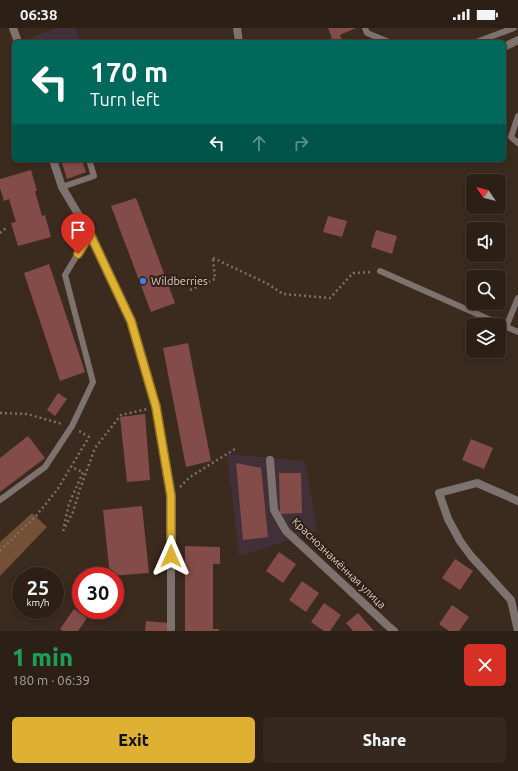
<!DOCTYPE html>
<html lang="en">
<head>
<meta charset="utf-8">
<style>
	:root { --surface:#2c2016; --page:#34281f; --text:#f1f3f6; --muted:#a6a3a1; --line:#483e35; --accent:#deb133 }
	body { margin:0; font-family:Ubuntu,sans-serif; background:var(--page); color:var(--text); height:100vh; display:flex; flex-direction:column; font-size:15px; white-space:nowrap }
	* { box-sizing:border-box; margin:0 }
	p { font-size:13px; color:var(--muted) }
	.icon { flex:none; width:22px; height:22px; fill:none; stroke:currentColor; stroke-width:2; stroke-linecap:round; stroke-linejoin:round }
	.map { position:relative; height:603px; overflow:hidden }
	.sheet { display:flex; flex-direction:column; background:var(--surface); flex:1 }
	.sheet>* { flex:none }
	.banner { position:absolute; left:12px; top:12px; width:494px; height:122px; border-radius:6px; box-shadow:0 2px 6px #0003,0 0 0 1px var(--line); background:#00695c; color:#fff; overflow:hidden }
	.needle { width:26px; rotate:305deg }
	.tools { position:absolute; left:466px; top:146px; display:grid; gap:8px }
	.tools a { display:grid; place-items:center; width:40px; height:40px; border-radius:6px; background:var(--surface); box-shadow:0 2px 6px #0003,0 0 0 1px var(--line); font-size:20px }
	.speed { position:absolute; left:12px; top:539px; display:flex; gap:8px; font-size:20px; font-weight:700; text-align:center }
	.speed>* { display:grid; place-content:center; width:52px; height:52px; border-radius:50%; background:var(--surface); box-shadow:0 2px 6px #0003,0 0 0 1px var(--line); line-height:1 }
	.speed small { font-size:10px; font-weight:400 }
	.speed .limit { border:6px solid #d22; background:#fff; color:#111 }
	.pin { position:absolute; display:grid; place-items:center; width:34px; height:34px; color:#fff; margin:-41px -17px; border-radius:50% 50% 50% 0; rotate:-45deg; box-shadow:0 0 4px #0007 }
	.pin .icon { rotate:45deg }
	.me { position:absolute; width:44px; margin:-22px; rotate:0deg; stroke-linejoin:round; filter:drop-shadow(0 0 3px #0008) }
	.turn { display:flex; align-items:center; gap:14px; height:84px; padding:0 12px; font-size:18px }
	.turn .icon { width:52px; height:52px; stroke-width:2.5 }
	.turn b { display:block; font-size:28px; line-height:34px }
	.lanes { display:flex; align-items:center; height:38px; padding:0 12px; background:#0003; justify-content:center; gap:20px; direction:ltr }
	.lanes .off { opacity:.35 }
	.round { display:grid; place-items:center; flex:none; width:42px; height:42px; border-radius:6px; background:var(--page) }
	.overview { display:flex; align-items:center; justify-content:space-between; height:68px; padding:0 12px }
	h1 { font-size:24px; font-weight:800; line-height:30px; color:#1e9e55 }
	.cta { display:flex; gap:8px; margin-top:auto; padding:8px 12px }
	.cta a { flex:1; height:46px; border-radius:6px; background:var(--accent); color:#111; font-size:16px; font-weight:800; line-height:46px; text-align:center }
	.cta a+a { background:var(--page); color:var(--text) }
	.status { display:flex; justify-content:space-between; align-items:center; height:28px; padding:0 20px; background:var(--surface); direction:ltr }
	.status svg { height:11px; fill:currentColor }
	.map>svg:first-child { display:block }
	.industrial { fill:#423039 }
	.green { fill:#735036 }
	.building { fill:#844c48 }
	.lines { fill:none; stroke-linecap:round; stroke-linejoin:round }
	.path { stroke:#7d6f65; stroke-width:2.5; stroke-dasharray:2 3; stroke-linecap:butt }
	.service { stroke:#7d726e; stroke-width:6 }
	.minor { stroke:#7d726e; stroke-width:8 }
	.route-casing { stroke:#907321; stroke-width:10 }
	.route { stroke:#deb133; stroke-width:7 }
	.shop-dot { fill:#3f7fe0; stroke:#312014; stroke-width:1.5 }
	.labels { text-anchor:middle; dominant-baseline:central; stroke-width:4; stroke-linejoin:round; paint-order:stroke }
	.poi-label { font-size:11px; fill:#dbd0c8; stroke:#312014; text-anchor:start }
	.street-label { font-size:11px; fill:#dbd0c8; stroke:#312014 }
</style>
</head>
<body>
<div class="status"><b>06:38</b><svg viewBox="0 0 49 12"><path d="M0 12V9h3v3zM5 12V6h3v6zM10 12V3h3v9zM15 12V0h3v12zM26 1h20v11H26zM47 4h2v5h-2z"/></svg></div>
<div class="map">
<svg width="518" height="603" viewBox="0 0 518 603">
	<rect width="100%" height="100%" fill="#3b2a1e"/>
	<!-- industrial -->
	<path class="industrial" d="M57,0H76L80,14H30L29,10Z
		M227,426L305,433L317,503L239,528Z"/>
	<!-- green -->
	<path class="green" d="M32,485L47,499L0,548V514Z"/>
	<!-- building -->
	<path class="building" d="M328,0H356L340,7L343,14H326V13L332,10Z
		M61,132H82L86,144L67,151Z
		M31,142L37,163H35L42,188L45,187L51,209L18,218L11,195L16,194L9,171L4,173L0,160V151Z
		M136,170L175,275L151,284L111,178Z
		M328,188L347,193L342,209L323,204Z
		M376,202L397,208L392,226L371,219Z
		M49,236L85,344L60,353L24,245Z
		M188,315L211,433L186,439L163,320Z
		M58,365L67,371L55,388L47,382Z
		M145,386L150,452L127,454L120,389Z
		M28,408L45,430L0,464V430Z
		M471,411L493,420L484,441L462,432Z
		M236,435L261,440L268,509L243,512Z
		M279,445H301L302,485L280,486Z
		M142,478L149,545L110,548L103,482Z
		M185,518L220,519V536H213V601H219V603H185Z
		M279,524L296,536L283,555L266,543Z
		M455,531L473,543L460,562L442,550Z
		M302,553L319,565L306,584L289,572Z
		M324,575L341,587L330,603H324L311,594Z
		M452,577L469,589L459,603H449L439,596Z
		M74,581L87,590L78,603H63L60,601Z
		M358,585L374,603H353L346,595Z
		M146,593L169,595L168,603H145Z"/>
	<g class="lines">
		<!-- path -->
		<path class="path" d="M0,205L6,200
			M213,230L268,256L283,266L330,270L353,245L372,244
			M190,262L215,251L213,231
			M0,385L27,386L62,396
			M180,459L190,449L235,421
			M64,498L69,476L83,444L71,439
			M63,503L73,484L80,461L95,420L121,387L147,381
			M0,523L36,488L57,462L89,409L79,403"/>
		<!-- service -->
		<path class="service" d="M365,0L367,5L389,14
			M476,14L514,0
			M518,88L511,109L518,115
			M62,159L94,148L89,132
			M380,243L518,304
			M506,299L518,270
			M0,472L45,439L72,398L93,354L65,247L90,206"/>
		<!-- minor -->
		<path class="minor" d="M13,0L18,14
			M237,0L239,14
			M504,19L518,12
			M53,132L62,159L90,206L131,293L156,379L171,468V603
			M270,432L274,482L286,503L387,597L394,603
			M518,603L511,572L471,528L460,513L448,491L439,465L477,455L518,473"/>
	</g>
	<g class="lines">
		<!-- route casing -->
		<g class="route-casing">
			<path id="route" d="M78,226L90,206L131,293L156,379L171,468V528"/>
		</g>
		<!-- route -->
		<use href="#route" class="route"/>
	</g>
	<!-- markers -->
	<circle class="shop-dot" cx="143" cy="253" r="4"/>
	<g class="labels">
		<!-- poi labels -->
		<g class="poi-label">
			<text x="151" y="253">Wildberries</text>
		</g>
		<!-- street labels -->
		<g class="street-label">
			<text transform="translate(339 535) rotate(44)">Краснознамённая улица</text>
		</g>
	</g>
</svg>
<div class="tools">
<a><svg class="needle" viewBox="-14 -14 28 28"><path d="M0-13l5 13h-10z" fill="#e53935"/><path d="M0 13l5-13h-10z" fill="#a6a3a1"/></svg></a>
<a><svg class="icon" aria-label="sound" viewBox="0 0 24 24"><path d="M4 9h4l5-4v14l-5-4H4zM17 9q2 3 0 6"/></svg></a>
<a><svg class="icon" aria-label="search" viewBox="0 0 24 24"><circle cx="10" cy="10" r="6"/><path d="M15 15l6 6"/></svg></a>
<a><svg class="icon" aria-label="layers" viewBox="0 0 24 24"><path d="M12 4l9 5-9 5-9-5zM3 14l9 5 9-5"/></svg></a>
</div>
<div class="speed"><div>25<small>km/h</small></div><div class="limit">30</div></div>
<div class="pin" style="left:78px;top:226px;background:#d93025"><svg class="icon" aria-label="arrive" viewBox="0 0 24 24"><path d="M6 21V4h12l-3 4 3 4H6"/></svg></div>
<svg class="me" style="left:171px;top:528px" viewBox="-20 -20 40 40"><path d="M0-17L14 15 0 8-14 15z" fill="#deb133" stroke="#fff" stroke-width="4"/></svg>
<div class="banner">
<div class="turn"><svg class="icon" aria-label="left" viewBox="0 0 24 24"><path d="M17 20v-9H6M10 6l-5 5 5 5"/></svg><div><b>170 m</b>Turn left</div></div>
<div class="lanes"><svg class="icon" aria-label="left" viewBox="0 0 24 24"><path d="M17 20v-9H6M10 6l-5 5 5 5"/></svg><svg class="icon off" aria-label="ahead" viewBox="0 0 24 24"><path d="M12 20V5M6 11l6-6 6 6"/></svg><svg class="icon off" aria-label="right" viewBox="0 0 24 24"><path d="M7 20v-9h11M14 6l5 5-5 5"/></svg></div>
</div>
</div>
<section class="sheet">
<div class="overview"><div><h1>1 min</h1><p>180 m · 06:39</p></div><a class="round" style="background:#d93025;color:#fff"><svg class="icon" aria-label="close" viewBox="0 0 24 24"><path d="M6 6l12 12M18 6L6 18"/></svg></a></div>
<div class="cta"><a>Exit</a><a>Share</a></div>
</section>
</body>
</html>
